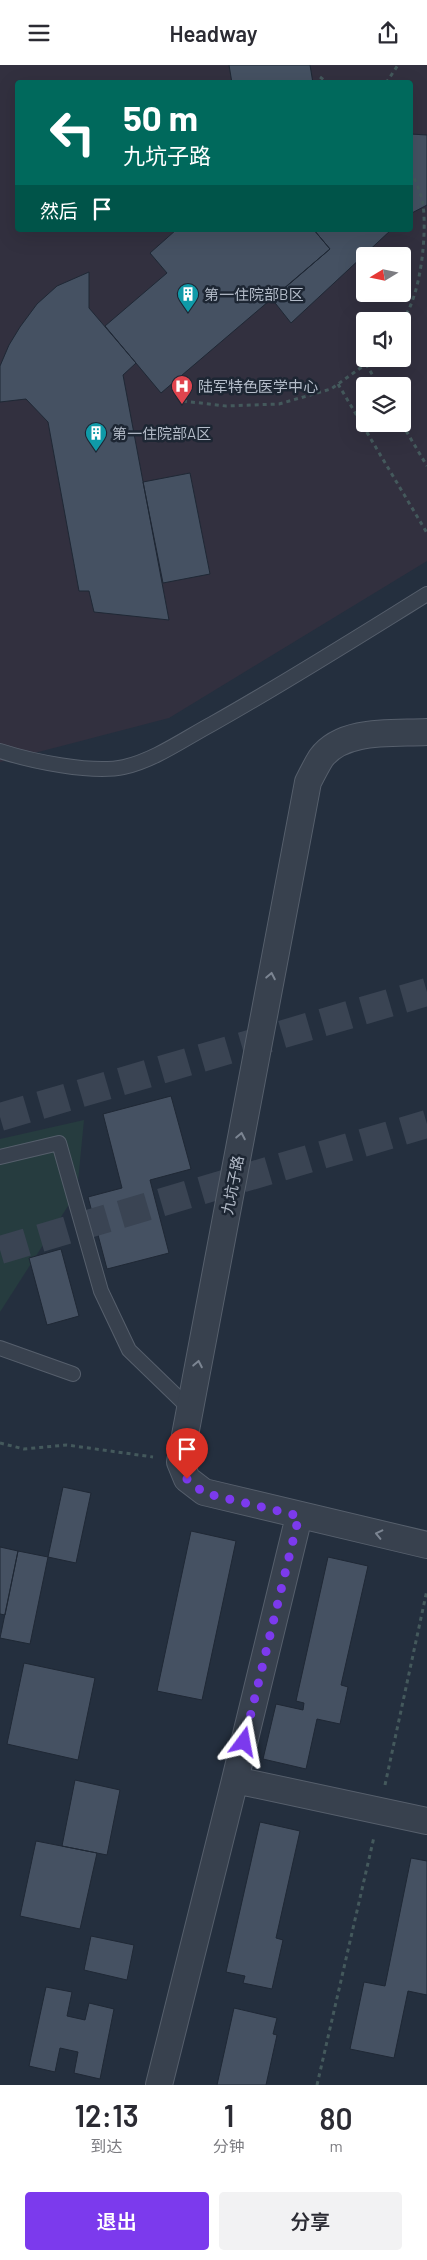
<!DOCTYPE html>
<html lang="zh">
<head>
<meta charset="utf-8">
<style>
	:root { --surface:#fff; --page:#f2f2f3; --text:#2b2b33; --muted:#7c7c81; --accent:#7c3aed }
	body { margin:0; font-family:Barlow,"Noto Sans SC",sans-serif; background:var(--page); color:var(--text); height:100vh; display:flex; flex-direction:column; font-size:19px; white-space:nowrap }
	* { box-sizing:border-box; margin:0 }
	p { font-size:16px; color:var(--muted) }
	.icon { flex:none; width:28px; height:28px; fill:none; stroke:currentColor; stroke-width:2; stroke-linecap:round; stroke-linejoin:round }
	.map { position:relative; height:2020px; overflow:hidden }
	.drawer { display:flex; flex-direction:column; background:var(--surface); flex:1 }
	.drawer>* { flex:none }
	.banner { position:absolute; left:15px; top:15px; width:398px; height:152px; border-radius:5px; box-shadow:0 5px 20px #0002; background:#00695c; color:#fff; overflow:hidden }
	.needle { width:32px; rotate:260deg }
	.tools { position:absolute; left:356px; top:182px; display:grid; gap:10px }
	.tools a { display:grid; place-items:center; width:55px; height:55px; border-radius:5px; background:var(--surface); box-shadow:0 5px 20px #0002; font-size:25px }
	.pin { position:absolute; display:grid; place-items:center; width:42px; height:42px; color:#fff; margin:-51px -21px; border-radius:50% 50% 50% 0; rotate:-45deg; box-shadow:0 0 5px #0007 }
	.pin .icon { rotate:45deg }
	.me { position:absolute; width:55px; margin:-28px; rotate:13deg; stroke-linejoin:round; filter:drop-shadow(0 0 4px #0008) }
	.turn { display:flex; align-items:center; gap:18px; height:105px; padding:0 25px; font-size:22px }
	.turn .icon { width:65px; height:65px; stroke-width:2.5 }
	.turn b { display:block; font-size:35px; line-height:42px }
	.then { display:flex; align-items:center; height:48px; padding:0 25px; background:#0003; gap:10px; font-size:19px }
	.eta { display:flex; justify-content:space-evenly; align-items:center; height:85px; text-align:center }
	.eta b { font-size:30px; font-weight:600; line-height:35px }
	.cta { display:flex; gap:10px; margin-top:auto; padding:10px 25px }
	.cta a { flex:1; height:58px; border-radius:5px; background:var(--accent); color:#fff; font-size:20px; font-weight:600; line-height:58px; text-align:center }
	.cta a+a { background:var(--page); color:var(--text) }
	header { display:flex; justify-content:space-between; align-items:center; height:65px; padding:0 25px; background:var(--surface); font-size:22px; font-weight:600 }
	.map>svg:first-child { display:block }
	.medical { fill:#32303f; fill-rule:evenodd }
	.green { fill:#263c3f }
	.building { fill:#455162; stroke:#1f2835 }
	.lines { fill:none; stroke-linecap:round; stroke-linejoin:round }
	.highway-tunnel { stroke:#3a4453; stroke-width:28; stroke-dasharray:28 14; stroke-linecap:butt }
	.lane-casing { stroke:#565f6c; stroke-width:16 }
	.street-casing { stroke:#565f6c; stroke-width:28 }
	.path { stroke:#44595c; stroke-width:3; stroke-dasharray:4 4; stroke-linecap:butt }
	.lane { stroke:#38414e; stroke-width:14 }
	.street { stroke:#38414e; stroke-width:26 }
	.oneway { stroke:#7c8592 }
	.route { stroke:#7c3aed; stroke-width:9; stroke-dasharray:0 16.2 }
	.labels { text-anchor:middle; dominant-baseline:central; stroke-width:5; stroke-linejoin:round; paint-order:stroke }
	.poi-label { font-size:15px; fill:#b4bcc9; stroke:#1d2633; text-anchor:start }
	.street-label { font-size:15px; fill:#b4bcc9; stroke:#1d2633 }
</style>
</head>
<body>
<header><svg class="icon" aria-label="menu" viewBox="0 0 24 24"><path d="M4 6h16M4 12h16M4 18h16"/></svg>Headway<svg class="icon" aria-label="share" viewBox="0 0 24 24"><path d="M12 15V3M7 8l5-5 5 5M5 13v7h14v-7"/></svg></header>
<div class="map">
<svg width="427" height="2020" viewBox="0 0 427 2020">
	<rect width="100%" height="100%" fill="#242f3e"/>
	<!-- medical -->
	<path class="medical" d="M0,0H427V496L169,653L0,697ZM18,18H410V165H18ZM365,191H402V229H365ZM365,256H402V294H365ZM365,321H402V359H365Z"/>
	<!-- green -->
	<path class="green" d="M84,1055L77,1127L0,1247V1074Z"/>
	<!-- building -->
	<path class="building" d="M229,0H310L313,18H232Z
		M410,69L427,70V140L410,149Z
		M176,165H314L330,184L161,328L105,261L167,208L150,188Z
		M314,165H391L291,258L272,234L330,184Z
		M89,207V243L136,298L123,310L169,555L94,547L89,526H79L48,357L26,334L0,337V301L9,280L20,262L37,239L57,221Z
		M190,408L210,509L163,518L143,417Z
		M171,1031L191,1104L150,1115L169,1188L107,1204L88,1132L122,1123L103,1049Z
		M61,1184L79,1251L47,1260L29,1193Z
		M63,1422L91,1428L76,1498L48,1492Z
		M191,1466L236,1476L202,1635L157,1626Z
		M0,1482L18,1486L5,1550L0,1549Z
		M18,1486L48,1492L30,1579L0,1573Z
		M328,1492L368,1501L341,1620L348,1622L340,1659L317,1654L306,1704L263,1694L276,1639L303,1645L304,1638L296,1636Z
		M24,1598L95,1613L78,1695L7,1679Z
		M75,1715L120,1725L107,1790L62,1781Z
		M260,1757L300,1766L276,1873L283,1875L272,1924L243,1918L245,1911L226,1907Z
		M36,1776L97,1788L80,1864L20,1851Z
		M411,1793L427,1796V1930L408,1926L394,1993L350,1984L364,1917L385,1921Z
		M91,1871L134,1880L127,1915L84,1905Z
		M46,1922L72,1927L67,1951L85,1955L89,1938L114,1944L100,2014L74,2008L78,1987L60,1983L55,2007L29,2001Z
		M234,1943L277,1953L273,1969L277,1970L266,2020H217Z"/>
	<g class="lines">
		<!-- highway-tunnel -->
		<path class="highway-tunnel" d="M0,1052L427,927
			M0,1185L427,1059"/>
		<!-- lane casing -->
		<g class="lane-casing">
			<path id="lane" d="M0,686C31,696 92,709 124,702C155,695 184,674 212,659C285,618 356,573 427,529
				M0,1092L59,1078L101,1226L129,1285L190,1344
				M0,1283L73,1309"/>
		</g>
		<!-- street casing -->
		<g class="street-casing">
			<path id="street" d="M427,667C394,669 343,663 321,693C316,701 312,709 308,717L180,1397L187,1414L204,1427L427,1480
				M235,1715L427,1756
				M159,2020L235,1715L299,1451"/>
		</g>
		<!-- path -->
		<path class="path" d="M320,12L328,18
			M386,18L398,0
			M402,256C421,231 427,170 423,139C421,127 414,114 410,102
			M366,299L379,321
			M338,319L427,468
			M183,336L226,341L279,339L331,324L373,294
			M402,359L427,401
			M0,1378L24,1384L67,1380L153,1392
			M385,1720L427,1525
			M317,2020L374,1772"/>
		<!-- lane -->
		<use href="#lane" class="lane"/>
		<!-- street -->
		<use href="#street" class="street"/>
	</g>
	<!-- one-way arrows -->
	<defs><path id="oneway-chevron" d="M-2-3.5L2.5 0L-2 3.5" fill="none" stroke-width="1.6" stroke-linecap="round" stroke-linejoin="round" transform="scale(1.25)"/></defs>
	<g class="oneway">
		<use href="#oneway-chevron" transform="translate(271 911) rotate(-79)"/>
		<use href="#oneway-chevron" transform="translate(241 1071) rotate(-79)"/>
		<use href="#oneway-chevron" transform="translate(198 1299) rotate(-79)"/>
		<use href="#oneway-chevron" transform="translate(379 1469) rotate(-167)"/>
	</g>
	<g class="lines">
		<!-- route -->
		<path class="route" d="M187,1414L204,1428L299,1451L244,1677"/>
	</g>
	<!-- icons -->
	<defs>
		<g id="building-pin" transform="scale(1.125)"><path d="M0 17L-7.5 6A9.5 9.5 0 1 1 7.5 6Z" fill="#0f9aa8" stroke="#1d2633"/><path d="M-4-6H4V6H1V3H-1V6H-4ZM-2.5-4.3h1.7v1.8h-1.7ZM.8-4.3h1.7v1.8H.8ZM-2.5-1h1.7V.8h-1.7ZM.8-1h1.7V.8H.8Z" fill="#fff"/></g>
		<g id="hospital-pin" transform="scale(1.125)"><path d="M0 17L-7.5 6A9.5 9.5 0 1 1 7.5 6Z" fill="#e0444e" stroke="#1d2633"/><path d="M-5-5h3v3.5h4V-5h3V5h-3V1.5h-4V5h-3Z" fill="#fff"/></g>
	</defs>
	<g fill-rule="evenodd">
		<use href="#building-pin" x="188" y="229"/>
		<use href="#hospital-pin" x="182" y="321"/>
		<use href="#building-pin" x="96" y="368"/>
	</g>
	<g class="labels">
		<!-- poi labels -->
		<g class="poi-label">
			<text x="204" y="229">第一住院部B区</text>
			<text x="198" y="321">陆军特色医学中心</text>
			<text x="112" y="368">第一住院部A区</text>
		</g>
		<!-- street labels -->
		<g class="street-label">
			<text transform="translate(232 1120) rotate(-79)">九坑子路</text>
		</g>
	</g>
</svg>
<div class="tools">
<a><svg class="needle" viewBox="-14 -14 28 28"><path d="M0-13l5 13h-10z" fill="#e53935"/><path d="M0 13l5-13h-10z" fill="#7c7c81"/></svg></a>
<a><svg class="icon" aria-label="sound" viewBox="0 0 24 24"><path d="M4 9h4l5-4v14l-5-4H4zM17 9q2 3 0 6"/></svg></a>
<a><svg class="icon" aria-label="layers" viewBox="0 0 24 24"><path d="M12 4l9 5-9 5-9-5zM3 14l9 5 9-5"/></svg></a>
</div>
<div class="pin" style="left:187px;top:1414px;background:#d93025"><svg class="icon" aria-label="arrive" viewBox="0 0 24 24"><path d="M6 21V4h12l-3 4 3 4H6"/></svg></div>
<svg class="me" style="left:244px;top:1677px" viewBox="-20 -20 40 40"><path d="M0-17L14 15 0 8-14 15z" fill="#7c3aed" stroke="#fff" stroke-width="4"/></svg>
<div class="banner">
<div class="turn"><svg class="icon" aria-label="left" viewBox="0 0 24 24"><path d="M17 20v-9H6M10 6l-5 5 5 5"/></svg><div><b>50 m</b>九坑子路</div></div>
<div class="then">然后<svg class="icon" aria-label="arrive" viewBox="0 0 24 24"><path d="M6 21V4h12l-3 4 3 4H6"/></svg></div>
</div>
</div>
<section class="drawer">
<div class="eta">
<div><b>12:13</b><p>到达</p></div>
<div><b>1</b><p>分钟</p></div>
<div><b>80</b><p>m</p></div>
</div>
<div class="cta"><a>退出</a><a>分享</a></div>
</section>
</body>
</html>
